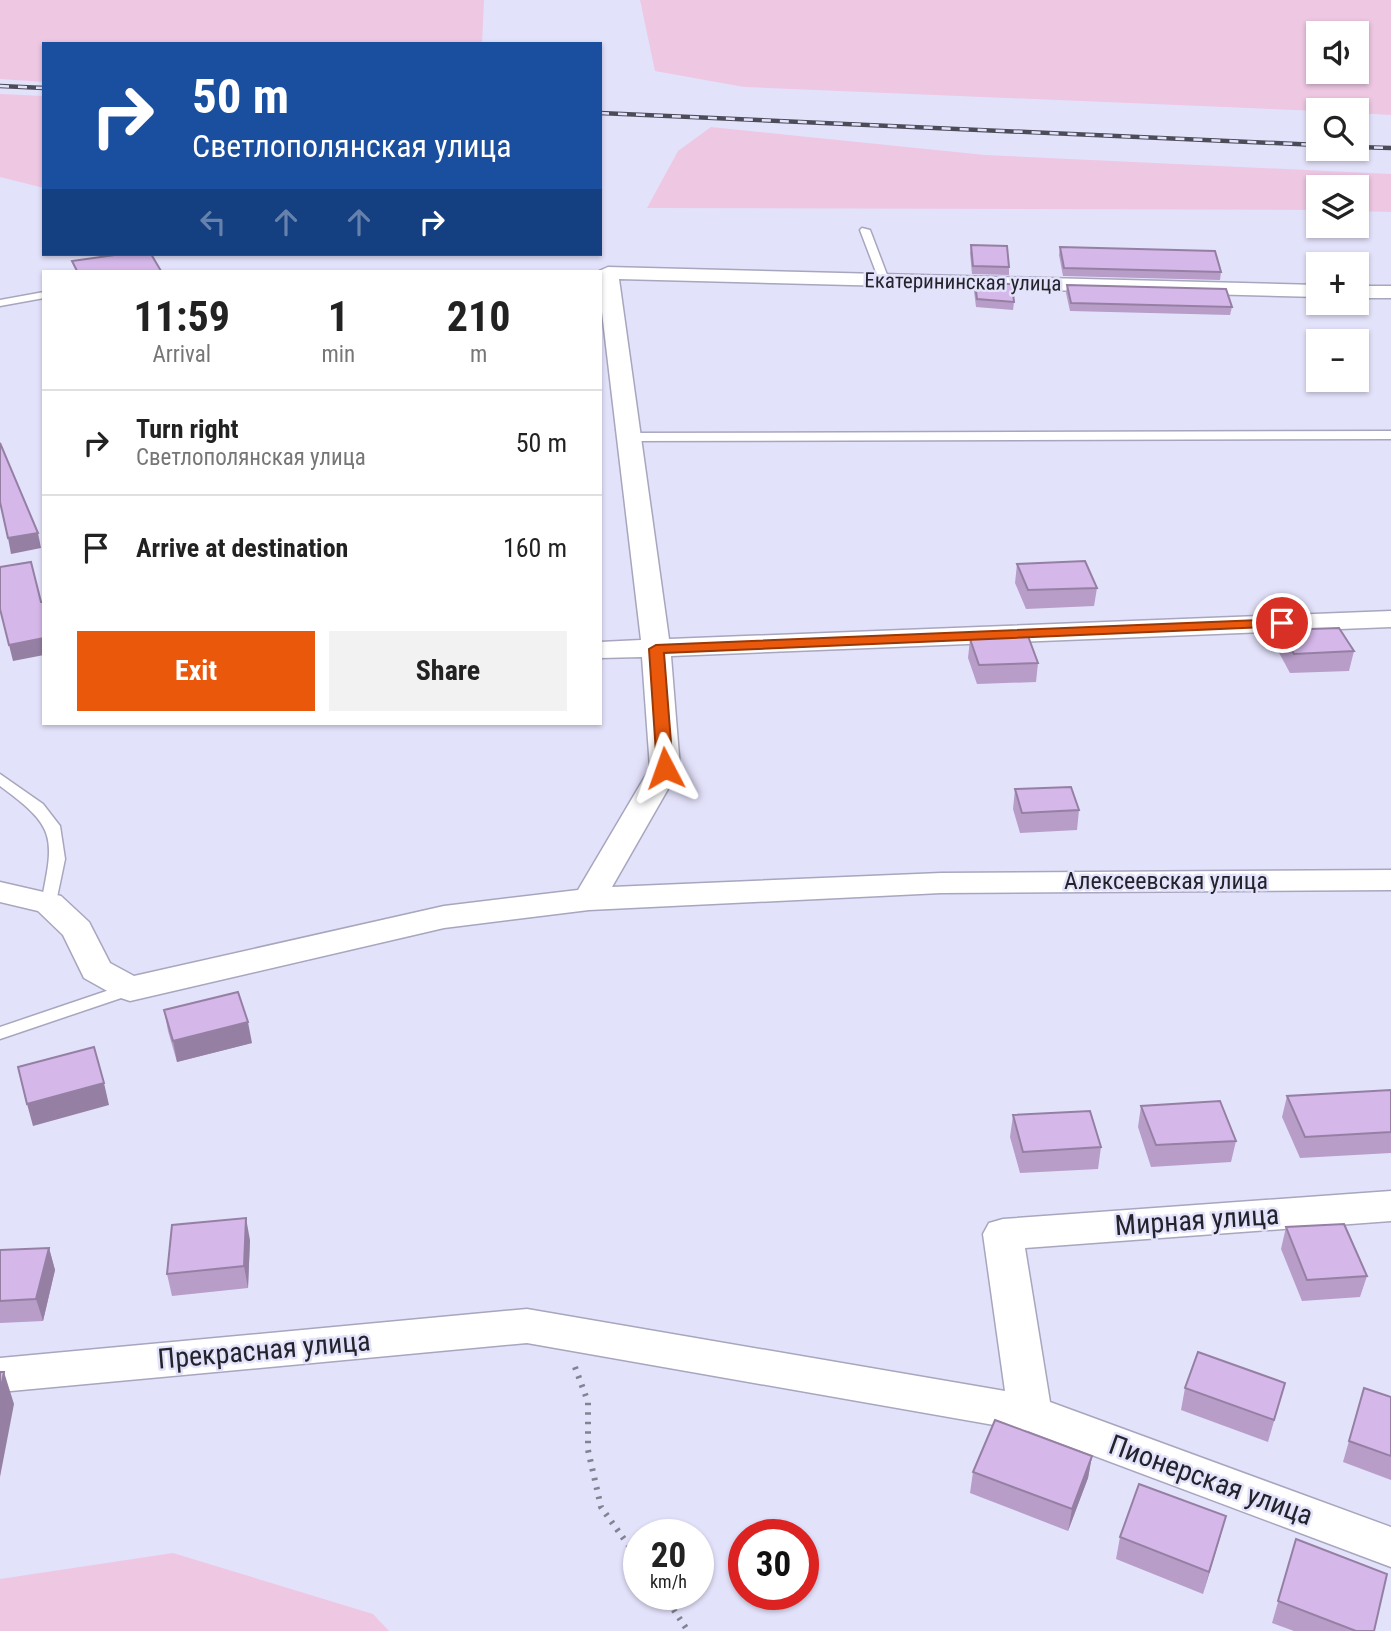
<!DOCTYPE html>
<html lang="en">
<head>
<meta charset="utf-8">
<style>
	:root { --surface:#fff; --page:#f2f2f2; --text:#222; --muted:#767676; --line:#e0e0e0; --accent:#ea580c }
	body { margin:0; font-family:"Roboto Condensed",sans-serif; background:var(--page); color:var(--text); height:100vh; display:flex; flex-direction:column; font-size:26px; white-space:nowrap }
	* { box-sizing:border-box; margin:0 }
	p { font-size:23px; color:var(--muted) }
	.icon { flex:none; width:38px; height:38px; fill:none; stroke:currentColor; stroke-width:2; stroke-linecap:round; stroke-linejoin:round }
	.map { position:relative; flex:1; overflow:hidden }
	.details { position:absolute; left:42px; top:270px; width:560px; height:455px; display:flex; flex-direction:column; background:var(--surface); border-radius:0px; box-shadow:0 2px 5px #0004 }
	.details>* { flex:none }
	.hud { position:absolute; left:42px; top:42px; width:560px; height:214px; border-radius:0px; box-shadow:0 2px 5px #0004; background:#1a4fa0; color:#fff; overflow:hidden }
	.controls { position:absolute; left:1306px; top:21px; display:grid; gap:14px }
	.controls a { display:grid; place-items:center; width:63px; height:63px; border-radius:0px; background:var(--surface); box-shadow:0 2px 5px #0004; font-size:35px }
	.speed { position:absolute; left:623px; top:1519px; display:flex; gap:14px; font-size:35px; font-weight:700; text-align:center }
	.speed>* { display:grid; place-content:center; width:91px; height:91px; border-radius:50%; background:var(--surface); box-shadow:0 2px 5px #0004; line-height:1 }
	.speed small { font-size:18px; font-weight:400 }
	.speed .limit { border:10px solid #d22; background:#fff; color:#111 }
	.pin { position:absolute; display:grid; place-items:center; width:60px; height:60px; color:#fff; margin:-30px; border:4px solid #fff; border-radius:50%; box-shadow:0 2px 7px #0007 }
	.me { position:absolute; width:77px; margin:-38px; rotate:356deg; stroke-linejoin:round; filter:drop-shadow(0 0 5px #0008) }
	.turn { display:flex; align-items:center; gap:24px; height:147px; padding:0 35px; font-size:32px }
	.turn .icon { width:91px; height:91px; stroke-width:2.5 }
	.turn b { display:block; font-size:49px; line-height:60px }
	.lanes { display:flex; align-items:center; height:66px; padding:0 35px; background:#0003; justify-content:center; gap:35px; direction:ltr }
	.lanes .off { opacity:.35 }
	.eta { display:flex; justify-content:space-evenly; align-items:center; height:119px; text-align:center }
	.eta b { font-size:42px; font-weight:700; line-height:49px }
	.primary-button { display:flex; gap:14px; margin-top:auto; padding:14px 35px }
	.primary-button a { flex:1; height:80px; border-radius:0px; background:var(--accent); color:#fff; font-size:28px; font-weight:700; line-height:80px; text-align:center }
	.primary-button a+a { background:var(--page); color:var(--text) }
	ul { padding:0; list-style:none }
	li { display:flex; align-items:center; gap:21px; height:105px; padding:0 35px; border-top:2px solid var(--line) }
	li div { flex:1 }
	li b { display:block; font-size:26px }
	li em { font-style:normal }
	.map>svg:first-child { display:block }
	.green { fill:#eec7e3; fill-rule:evenodd }
	.lines { fill:none; stroke-linecap:round; stroke-linejoin:round }
	.service-casing { stroke:#a7a6be; stroke-width:3 }
	.minor-casing { stroke:#a7a6be; stroke-width:3 }
	.path { stroke:#828293; stroke-width:6; stroke-dasharray:2.5 7; stroke-linecap:butt }
	.service { fill:#fff; fill-rule:evenodd }
	.minor { fill:#fff; fill-rule:evenodd }
	.rail-casing { stroke:#4c4b58; stroke-width:4.5 }
	.rail { stroke:#e3e2fb; stroke-width:2.5; stroke-dasharray:9; stroke-linecap:butt }
	.wall { fill:#b79dc8 }
	.shaded-wall { fill:#9580a3 }
	.building { fill:#d5b7e9; stroke:#9580a3; stroke-width:2 }
	.route { fill:#ea580c; stroke:#983908; stroke-width:2 }
	.labels { text-anchor:middle; dominant-baseline:central; stroke-width:5; stroke-linejoin:round; paint-order:stroke }
	.far-street-label { font-size:21px; fill:#23232c; stroke:#e3e2fb }
	.street-label { font-size:24px; fill:#23232c; stroke:#e3e2fb }
	.near-street-label { font-size:28px; fill:#23232c; stroke:#e3e2fb }
</style>
</head>
<body>
<div class="map">
<svg width="1391" height="1631" viewBox="0 0 1391 1631">
	<rect width="100%" height="100%" fill="#e3e2fb"/>
	<!-- green -->
	<path class="green" d="M0,0H484L482,44H44V82L0,79Z
		M640,0H1391V115L1356,113V110L1318,111L744,87L655,71ZM1356,33V72H1318V33Z
		M0,94L44,96V188L0,177Z
		M711,127L985,155L1391,174V212L1356,211V187H1318V210L647,208L678,151Z
		M173,1553L373,1614L389,1631H0V1579Z"/>
	<g class="lines">
		<!-- service casing -->
		<g class="service-casing">
			<path id="service" d="M862,228L870,230L889,280L888,282L879,280L860,230Z
				M44,292V298L0,306V300Z
				M1391,431V439L627,441L621,437L627,433Z
				M0,774L43,804L60,826L65,859L55,907H43L41,903C55,836 56,827 0,786Z
				M130,983L136,985L139,989L136,993L0,1039V1027Z"/>
		</g>
		<!-- minor casing -->
		<g class="minor-casing">
			<path id="minor" d="M608,267L1318,285V297L619,279L669,639L1391,611V627L671,656L680,768L612,887L941,873L1391,870V890L941,893L589,910L444,928L130,1001L118,997L84,978L63,935L38,911L0,902V882L61,896L89,922L110,963L134,976L444,906L578,890L650,768L642,657L600,658V642L641,640L600,295L599,271Z
				M1356,286H1391V298H1356Z
				M1391,1191V1221L1025,1248L1050,1402L1391,1527V1567L1028,1431L527,1343L0,1392V1358L527,1309L1005,1391L983,1234L989,1223L1003,1219Z"/>
		</g>
		<!-- path -->
		<path class="path" d="M575,1367L588,1402V1450L601,1507L639,1560
			M663,1594L688,1631"/>
		<!-- service -->
		<use href="#service" class="service"/>
		<!-- minor -->
		<use href="#minor" class="minor"/>
		<!-- rail casing -->
		<g class="rail-casing">
			<path id="rail" d="M0,86L44,88
				M600,113L1318,145
				M1356,147L1391,148"/>
		</g>
		<!-- rail -->
		<use href="#rail" class="rail"/>
	</g>
	<!-- wall -->
	<path class="wall" d="M971,245L1009,267V275L972,274L970,253Z
		M1060,247L1221,272L1220,280L1063,276L1059,255Z
		M975,283L1014,302L1013,310L976,307L974,291Z
		M1067,285L1232,307L1230,315L1070,311L1066,293Z
		M1017,564L1097,588L1094,606L1026,609L1015,583Z
		M1281,630L1354,651L1349,671L1290,673L1277,649Z
		M970,639L1038,663L1036,682L977,684L968,658Z
		M1015,789L1079,810L1077,830L1020,833L1013,809Z
		M164,1010L252,1043L177,1062L168,1031Z
		M1391,1090V1153L1300,1158L1282,1117L1287,1096Z
		M1141,1106L1236,1141L1231,1162L1151,1167L1138,1127Z
		M1013,1115L1101,1147L1098,1169L1020,1173L1010,1137Z
		M1286,1227L1367,1276L1360,1297L1302,1301L1281,1249Z
		M250,1240L248,1288L172,1296L167,1274Z
		M49,1248L55,1270L43,1321L0,1323V1250Z
		M1185,1388L1279,1404L1268,1442L1181,1410Z
		M1364,1388L1391,1397V1480L1343,1462Z
		M1092,1456L1088,1478L1068,1531L970,1493L973,1472Z
		M1226,1516L1203,1594L1116,1559L1120,1537Z
		M1296,1539L1374,1631H1294L1272,1623Z"/>
	<!-- shaded-wall -->
	<path class="shaded-wall" d="M38,533L41,548L11,554L8,538Z
		M44,638V655L13,661L9,645Z
		M248,1022L252,1043L177,1062L173,1041Z
		M104,1083L109,1105L33,1126L27,1104Z
		M246,1218L250,1240L248,1288L244,1266Z
		M49,1248L55,1270L43,1321L36,1299Z
		M4,1372L14,1404L0,1477V1393Z
		M1092,1456L1088,1478L1068,1531L1072,1509Z
		M1226,1516L1220,1538L1203,1594L1209,1572Z"/>
	<!-- building -->
	<path class="building" d="M971,245L1007,246L1009,267L973,266Z
		M1060,247L1215,251L1221,272L1064,268Z
		M122,254H151L161,271H77L72,261Z
		M975,283L1012,284L1014,302L977,299Z
		M1067,285L1226,289L1232,307L1071,303Z
		M0,443L38,533L8,538L0,502Z
		M1085,561L1097,588L1028,590L1017,564Z
		M31,562L41,602H44V638L9,645L0,609V567Z
		M1339,628L1354,651L1294,654L1281,630Z
		M1028,636L1038,663L979,665L970,639Z
		M1071,787L1079,810L1022,813L1015,789Z
		M238,992L248,1022L173,1041L164,1010Z
		M94,1047L104,1083L27,1104L18,1067Z
		M1391,1090V1132L1305,1137L1287,1096Z
		M1220,1101L1236,1141L1156,1145L1141,1106Z
		M1090,1111L1101,1147L1023,1152L1013,1115Z
		M246,1218L244,1266L167,1274L172,1225Z
		M1344,1224L1367,1276L1307,1280L1286,1227Z
		M49,1248L36,1299L0,1301V1250Z
		M1198,1352L1285,1383L1274,1420L1185,1388Z
		M0,1372H4L0,1393Z
		M1364,1388L1391,1397V1456L1349,1441Z
		M995,1420L1092,1456L1072,1509L973,1472Z
		M1139,1484L1226,1516L1209,1572L1120,1537Z
		M1296,1539L1387,1574L1374,1631H1356L1278,1601Z"/>
	<!-- route -->
	<path class="route" d="M1282,619L1287,620V626L664,653L673,768L665,772L657,768L649,649L656,645Z"/>
	<g class="labels">
		<!-- far-street labels -->
		<g class="far-street-label">
			<text transform="translate(963 282) rotate(1)">Екатерининская улица</text>
		</g>
		<!-- street labels -->
		<g class="street-label">
			<text x="1166" y="881">Алексеевская улица</text>
		</g>
		<!-- near-street labels -->
		<g class="near-street-label">
			<text transform="translate(1197 1220) rotate(-4)">Мирная улица</text>
			<text transform="translate(264 1350) rotate(-5)">Прекрасная улица</text>
			<text transform="translate(1211 1480) rotate(20)">Пионерская улица</text>
		</g>
	</g>
</svg>
<div class="controls">
<a><svg class="icon" aria-label="sound" viewBox="0 0 24 24"><path d="M4 9h4l5-4v14l-5-4H4zM17 9q2 3 0 6"/></svg></a>
<a><svg class="icon" aria-label="search" viewBox="0 0 24 24"><circle cx="10" cy="10" r="6"/><path d="M15 15l6 6"/></svg></a>
<a><svg class="icon" aria-label="layers" viewBox="0 0 24 24"><path d="M12 4l9 5-9 5-9-5zM3 14l9 5 9-5"/></svg></a>
<a>+</a>
<a>−</a>
</div>
<div class="speed"><div>20<small>km/h</small></div><div class="limit">30</div></div>
<div class="pin" style="left:1282px;top:623px;background:#d93025"><svg class="icon" aria-label="arrive" viewBox="0 0 24 24"><path d="M6 21V4h12l-3 4 3 4H6"/></svg></div>
<svg class="me" style="left:665px;top:768px" viewBox="-20 -20 40 40"><path d="M0-17L14 15 0 8-14 15z" fill="#ea580c" stroke="#fff" stroke-width="4"/></svg>
<div class="hud">
<div class="turn"><svg class="icon" aria-label="right" viewBox="0 0 24 24"><path d="M7 20v-9h11M14 6l5 5-5 5"/></svg><div><b>50 m</b>Светлополянская улица</div></div>
<div class="lanes"><svg class="icon off" aria-label="left" viewBox="0 0 24 24"><path d="M17 20v-9H6M10 6l-5 5 5 5"/></svg><svg class="icon off" aria-label="ahead" viewBox="0 0 24 24"><path d="M12 20V5M6 11l6-6 6 6"/></svg><svg class="icon off" aria-label="ahead" viewBox="0 0 24 24"><path d="M12 20V5M6 11l6-6 6 6"/></svg><svg class="icon" aria-label="right" viewBox="0 0 24 24"><path d="M7 20v-9h11M14 6l5 5-5 5"/></svg></div>
</div>
<section class="details">
<div class="eta">
<div><b>11:59</b><p>Arrival</p></div>
<div><b>1</b><p>min</p></div>
<div><b>210</b><p>m</p></div>
</div>
<ul>
<li><svg class="icon" aria-label="right" viewBox="0 0 24 24"><path d="M7 20v-9h11M14 6l5 5-5 5"/></svg><div><b>Turn right</b><p>Светлополянская улица</p></div><em>50 m</em></li>
<li><svg class="icon" aria-label="arrive" viewBox="0 0 24 24"><path d="M6 21V4h12l-3 4 3 4H6"/></svg><div><b>Arrive at destination</b></div><em>160 m</em></li>
</ul>
<div class="primary-button"><a>Exit</a><a>Share</a></div>
</section>
</div>
</body>
</html>
